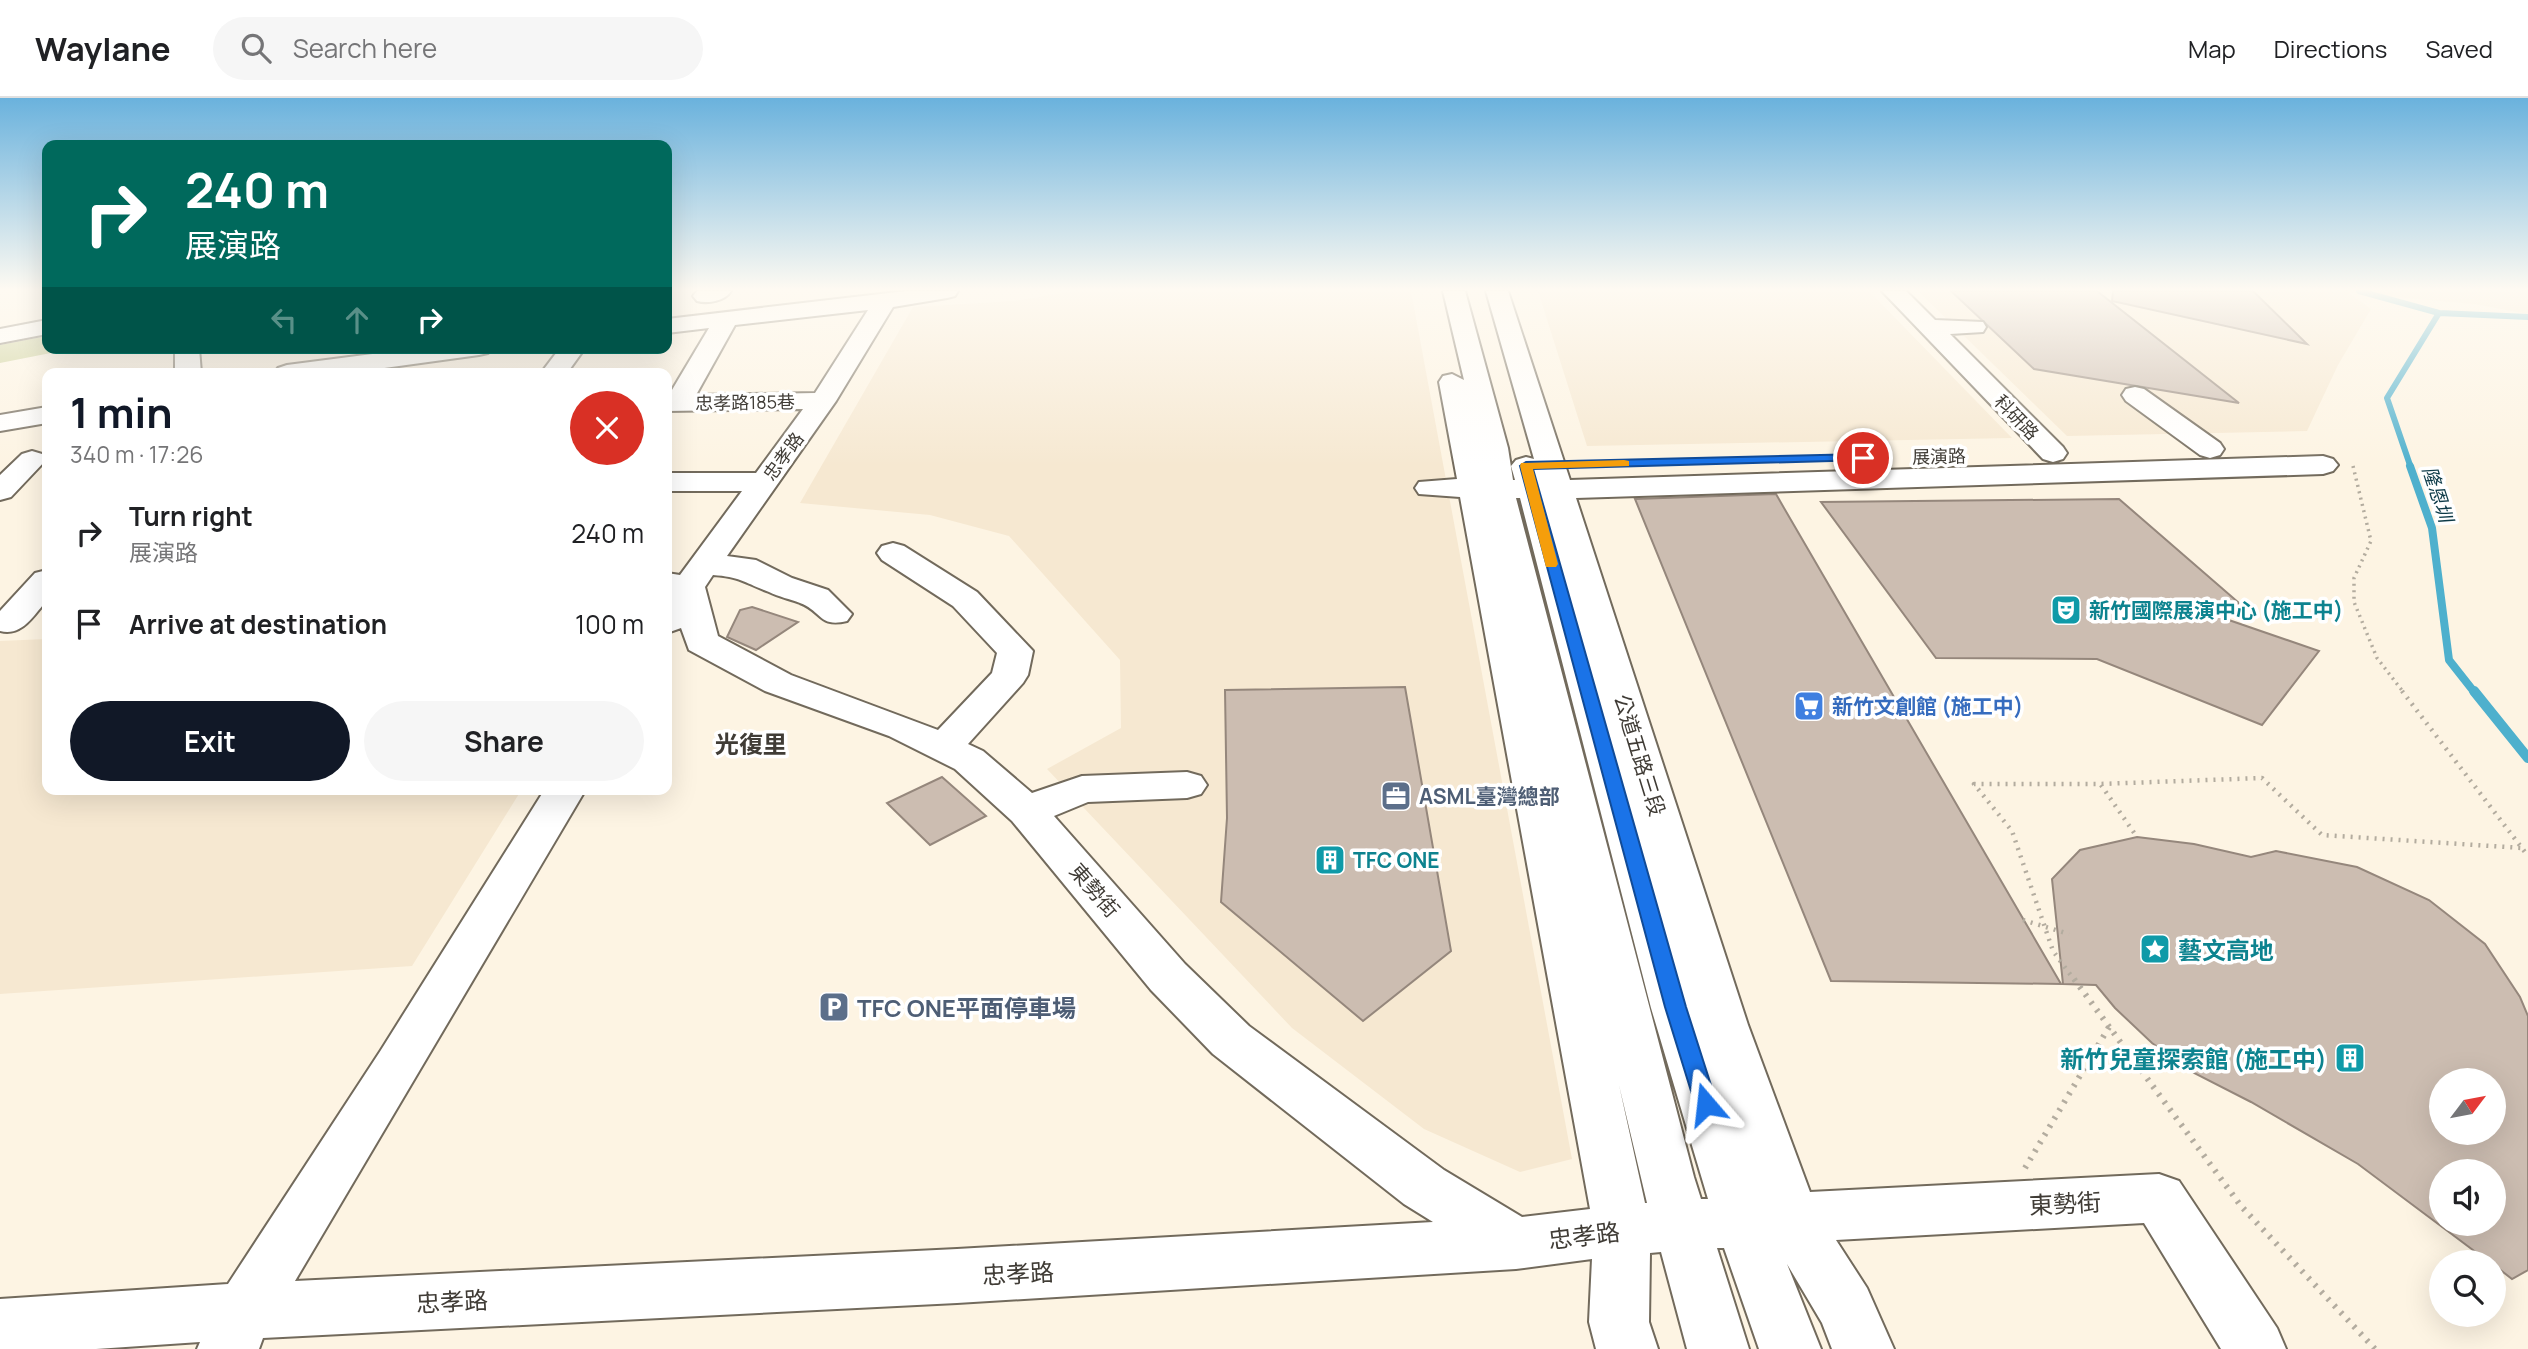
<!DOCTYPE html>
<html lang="en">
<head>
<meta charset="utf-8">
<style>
	:root { --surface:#fff; --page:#f6f6f6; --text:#202124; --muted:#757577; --line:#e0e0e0; --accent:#111827 }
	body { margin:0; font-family:Manrope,"Noto Sans TC",sans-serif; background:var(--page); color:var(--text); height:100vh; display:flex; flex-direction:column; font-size:26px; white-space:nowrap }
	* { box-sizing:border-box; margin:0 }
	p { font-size:23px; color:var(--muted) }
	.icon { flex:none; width:38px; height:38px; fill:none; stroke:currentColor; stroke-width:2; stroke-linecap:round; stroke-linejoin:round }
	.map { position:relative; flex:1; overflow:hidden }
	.details { position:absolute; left:42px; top:270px; width:630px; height:427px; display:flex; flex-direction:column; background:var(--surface); border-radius:14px; box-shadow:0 7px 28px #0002 }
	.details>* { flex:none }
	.guide { position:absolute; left:42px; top:42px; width:630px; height:214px; border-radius:14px; box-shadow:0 7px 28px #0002; background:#00695c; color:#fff; overflow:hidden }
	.needle { width:46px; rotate:58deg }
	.buttons { position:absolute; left:2429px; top:970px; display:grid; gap:14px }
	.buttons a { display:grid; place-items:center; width:77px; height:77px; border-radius:50%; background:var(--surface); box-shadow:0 7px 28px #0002; font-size:35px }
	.pin { position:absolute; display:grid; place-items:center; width:60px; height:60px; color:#fff; margin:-30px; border:4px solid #fff; border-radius:50%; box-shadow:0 2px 7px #0007 }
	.me { position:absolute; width:77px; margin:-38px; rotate:343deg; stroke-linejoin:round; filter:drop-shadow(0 0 5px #0008) }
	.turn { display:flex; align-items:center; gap:24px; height:147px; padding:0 28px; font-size:32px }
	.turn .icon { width:91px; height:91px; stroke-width:2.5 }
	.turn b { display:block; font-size:49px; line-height:60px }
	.lanes { display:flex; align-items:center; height:66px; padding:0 28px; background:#0003; justify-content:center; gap:35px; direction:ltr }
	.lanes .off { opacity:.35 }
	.round { display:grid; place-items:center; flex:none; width:74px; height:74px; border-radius:37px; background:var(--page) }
	.summary { display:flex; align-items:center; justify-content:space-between; height:119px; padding:0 28px }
	h1 { font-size:42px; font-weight:700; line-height:52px; color:var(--accent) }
	.cta { display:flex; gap:14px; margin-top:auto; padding:14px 28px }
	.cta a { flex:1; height:80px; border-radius:42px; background:var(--accent); color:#fff; font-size:28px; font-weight:700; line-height:80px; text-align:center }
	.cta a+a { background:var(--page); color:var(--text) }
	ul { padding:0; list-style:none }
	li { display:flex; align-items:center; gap:21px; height:91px; padding:0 28px }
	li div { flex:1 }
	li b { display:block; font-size:26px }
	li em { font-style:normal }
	header { display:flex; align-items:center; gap:42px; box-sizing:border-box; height:98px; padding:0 35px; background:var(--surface); border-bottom:2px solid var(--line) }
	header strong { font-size:33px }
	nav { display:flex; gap:38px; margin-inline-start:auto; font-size:24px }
	.search { width:490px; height:63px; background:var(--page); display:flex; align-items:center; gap:18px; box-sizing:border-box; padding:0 24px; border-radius:38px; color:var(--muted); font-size:26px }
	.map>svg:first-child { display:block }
	.built { fill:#f6e8d1 }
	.green { fill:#c6cc90 }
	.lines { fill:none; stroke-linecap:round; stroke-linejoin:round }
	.stream-far2 { stroke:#4eb0cd; stroke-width:6 }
	.stream-far1 { stroke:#4eb0cd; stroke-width:8 }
	.stream { stroke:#4eb0cd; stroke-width:10 }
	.building { fill:#ccbdb1; stroke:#95877c; stroke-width:2; fill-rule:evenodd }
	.minor-casing { stroke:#726a5c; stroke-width:4 }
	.path-far2 { stroke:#b3ac9f; stroke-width:3.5; stroke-dasharray:2 4.5; stroke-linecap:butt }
	.path-far1 { stroke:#b3ac9f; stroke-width:4.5; stroke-dasharray:2 6; stroke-linecap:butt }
	.path { stroke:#b3ac9f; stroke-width:6; stroke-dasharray:2.5 7; stroke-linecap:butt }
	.minor { fill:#fff; fill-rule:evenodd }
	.path-bridge { stroke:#b3ac9f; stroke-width:4.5; stroke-dasharray:2 6; stroke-linecap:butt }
	.route { fill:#1a73e8; stroke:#114b97; stroke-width:2 }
	.slow { fill:#f59e0b }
	.labels { text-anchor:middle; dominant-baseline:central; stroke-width:7; stroke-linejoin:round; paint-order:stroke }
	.far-street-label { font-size:18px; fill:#403c36; stroke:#fff }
	.far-water-label { font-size:19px; font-style:italic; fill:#0e3b48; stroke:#fff }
	.culture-label { font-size:21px; font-weight:bold; fill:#0d838f; stroke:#fff; text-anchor:start }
	.shop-label { font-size:21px; font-weight:bold; fill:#366cbe; stroke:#fff; text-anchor:start }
	.street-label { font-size:21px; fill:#403c36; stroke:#fff }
	.service-label { font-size:21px; font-weight:bold; fill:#4e5e75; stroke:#fff; text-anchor:start }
	.quarter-label { font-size:24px; font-weight:bold; fill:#403c36; stroke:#fff }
	.near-culture-label { font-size:24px; font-weight:bold; fill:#0d838f; stroke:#fff; text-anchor:start }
	.near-service-label { font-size:24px; font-weight:bold; fill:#4e5e75; stroke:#fff; text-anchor:start }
	.near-street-label { font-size:24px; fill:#403c36; stroke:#fff }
</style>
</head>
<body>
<header>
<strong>Waylane</strong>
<div class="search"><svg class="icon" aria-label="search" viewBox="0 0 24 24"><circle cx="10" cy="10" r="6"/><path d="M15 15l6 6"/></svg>Search here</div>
<nav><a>Map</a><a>Directions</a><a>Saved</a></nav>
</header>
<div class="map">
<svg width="2528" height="1251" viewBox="0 0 2528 1251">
	<rect width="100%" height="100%" fill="#fdf4e3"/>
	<!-- built -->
	<path class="built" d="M1074,193H1411L1572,1061L1520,1074L1424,1031L1292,930L1047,671L1121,630L1120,562L1009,438L930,417L800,405L913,209L1014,203Z
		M1538,193H1869L2012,340L1587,348Z
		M1918,193H2346L2371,211L2338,267L2307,333L2067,338Z
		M2374,193H2528V216L2474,206L2383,198Z
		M47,541V691H522L412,868L0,896V543Z"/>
	<!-- green -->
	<path class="green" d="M47,238V250H76L0,265V247Z"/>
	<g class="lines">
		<!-- stream-far2 -->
		<path class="stream-far2" d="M2359,193L2439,215L2528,219
			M2411,370L2387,300L2439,215"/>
		<!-- stream-far1 -->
		<path class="stream-far1" d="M2410,368L2432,430L2449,562L2475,595"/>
		<!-- stream -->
		<path class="stream" d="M2474,593L2528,660"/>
	</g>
	<!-- building -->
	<path class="building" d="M1951,193H2097L2239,305L2034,271Z
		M2113,193H2253L2307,246L2112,203Z
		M1776,396L1784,410L2061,886L1831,883L1635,401Z
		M2119,401L2239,505L2223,520L2319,553L2262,627L2097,561L1936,560L1821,404Z
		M752,509L798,524L756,552L727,539L740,512Z
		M1405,589L1451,853L1363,923L1221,804L1227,720L1225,592Z
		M942,679L986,718L930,747L887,705Z
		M2137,739L2194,746L2251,759L2276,753L2357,769L2429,802L2485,846L2520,899L2528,918V1172L2512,1181L2494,1167V1164H2489L2358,1066L2251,1004L2194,975L2152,945L2115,910L2096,887L2063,886L2052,781L2080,752ZM2441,982H2494V1034H2441ZM2441,1073H2494V1125H2441Z"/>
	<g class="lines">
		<!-- minor casing -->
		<g class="minor-casing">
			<path id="minor" d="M697,193H731C725,203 708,206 697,203L693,198Z
				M906,193H958L955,198L947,200L893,209L836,303L727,458L756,462L792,480L828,492L852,516L847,523C819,530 822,513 800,505C790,501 779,499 769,494C745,485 741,479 713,477L705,489L718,538L791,577L938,632L992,575L997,555L953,508L882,462L877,455L882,448L893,445L904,448L977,494L1033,553L1028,577L1023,585L968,646L983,653L1032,695L1082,678L1187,674L1201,678L1207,687L1201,696L1187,700L1088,704L1054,718L1185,866L1249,928L1444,1072L1522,1119L1590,1111L1460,399L1419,396L1415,390L1419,384L1457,381L1439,284L1443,278L1452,276L1464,282L1443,193H1465L1508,350L1513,382H1515L1511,368L1516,362L1526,359L1534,361L1486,193H1508L1570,382L2323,358L2333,361L2338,367L2333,373L2323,376L1576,400L1748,927L1810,1094L2159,1076L2179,1083L2277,1230L2286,1251H2221L2144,1125L1836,1142L1867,1190L1894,1251H1832L1822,1225L1787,1166L1821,1251H1759L1724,1150H1717L1749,1251H1687L1661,1154L1650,1155L1649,1224L1658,1251H1596L1589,1224L1592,1161L1516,1171L957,1205L263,1240L259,1251H197L200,1244L96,1251H0V1201L228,1186L381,952L545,691H586L295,1183L957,1151L1433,1124L1404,1106L1213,956L1151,892L1012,723L955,671L889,638L765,593L689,552L681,530L667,535V475L680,477L742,393H667V375H756L803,311L667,313V297H669L709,230L667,235V221ZM868,212L815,295L696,297L735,227ZM1516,400H1520L1651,910L1708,1101H1701L1694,1079ZM1619,987L1647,1105H1645Z
				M1882,193H1906L1935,222L1983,224L1986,229L1983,234L1950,236L2063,349L2067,355L2063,361L2053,364L2043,361Z
				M47,222V236L0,245V231Z
				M175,250H199L201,275H175Z
				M419,250H491L488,255L479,257L348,275H274L278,270L287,267Z
				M560,250H585L567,275H541Z
				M2135,289L2144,291L2220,345L2224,351L2220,357L2210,360L2200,357L2126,303L2122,297L2126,291Z
				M47,309V325L0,333V317Z
				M32,353L42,356L46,362L11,399L0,402V377L22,356Z
				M47,472V502C34,517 22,539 0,533V513L35,475Z"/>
		</g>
		<!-- path-far2 -->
		<path class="path-far2" d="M2353,368L2371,443L2354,480V504L2377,560L2404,595"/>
		<!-- path-far1 -->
		<path class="path-far1" d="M2402,593L2528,758
			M2101,687L2137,739
			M2075,883L2053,853L2012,733L1974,686H2100L2262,680L2322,737L2522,750"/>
		<!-- path -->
		<path class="path" d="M2074,881L2241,1108L2375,1251
			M2025,1070L2109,929"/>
		<!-- minor -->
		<use href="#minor" class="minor"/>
		<!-- path-bridge -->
		<path class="path-bridge" d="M2023,822L2069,836"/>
	</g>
	<!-- sky -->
	<linearGradient id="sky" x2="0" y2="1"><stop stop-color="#6ab2dd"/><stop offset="0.52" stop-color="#fefaf2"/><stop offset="1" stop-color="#fefaf2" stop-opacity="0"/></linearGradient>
	<rect width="2528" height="368" fill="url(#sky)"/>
	<!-- route -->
	<path class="route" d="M1863,356L1869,360L1867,362L1533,371L1686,909L1717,1006L1714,1013L1706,1015L1698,1013L1695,1006L1665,909L1520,368L1526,364Z"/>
	<!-- slow -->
	<path class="slow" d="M1624,362L1629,363V368L1533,371L1558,466L1556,469H1546L1520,368L1521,365Z"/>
	<!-- icons -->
	<defs>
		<g id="theatre-square" transform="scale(1.575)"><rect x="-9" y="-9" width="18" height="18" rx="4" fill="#0f9aa8" stroke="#fff"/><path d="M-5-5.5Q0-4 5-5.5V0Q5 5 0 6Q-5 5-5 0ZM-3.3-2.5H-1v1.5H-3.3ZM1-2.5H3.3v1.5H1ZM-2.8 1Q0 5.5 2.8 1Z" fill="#fff"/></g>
		<g id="supermarket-square" transform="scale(1.575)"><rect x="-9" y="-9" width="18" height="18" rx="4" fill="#3f7fe0" stroke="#fff"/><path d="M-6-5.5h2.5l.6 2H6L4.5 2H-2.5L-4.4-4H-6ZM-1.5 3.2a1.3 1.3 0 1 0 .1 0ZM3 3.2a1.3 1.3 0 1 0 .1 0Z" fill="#fff"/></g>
		<g id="office-square" transform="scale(1.575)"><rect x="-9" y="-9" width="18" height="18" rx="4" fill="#5c6f8a" stroke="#fff"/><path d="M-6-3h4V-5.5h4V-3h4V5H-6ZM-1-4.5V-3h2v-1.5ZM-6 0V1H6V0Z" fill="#fff"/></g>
		<g id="building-square" transform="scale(1.575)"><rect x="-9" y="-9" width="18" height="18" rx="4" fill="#0f9aa8" stroke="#fff"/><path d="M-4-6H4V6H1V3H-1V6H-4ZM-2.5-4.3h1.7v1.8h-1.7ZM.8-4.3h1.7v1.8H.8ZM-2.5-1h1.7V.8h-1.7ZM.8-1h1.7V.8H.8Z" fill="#fff"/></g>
		<g id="sight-square" transform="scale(1.575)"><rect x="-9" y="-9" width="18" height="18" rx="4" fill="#0f9aa8" stroke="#fff"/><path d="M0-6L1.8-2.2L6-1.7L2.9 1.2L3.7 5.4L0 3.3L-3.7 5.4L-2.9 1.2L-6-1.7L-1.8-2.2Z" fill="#fff"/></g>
		<g id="parking-square" transform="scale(1.575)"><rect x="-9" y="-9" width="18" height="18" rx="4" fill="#5c6f8a" stroke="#fff"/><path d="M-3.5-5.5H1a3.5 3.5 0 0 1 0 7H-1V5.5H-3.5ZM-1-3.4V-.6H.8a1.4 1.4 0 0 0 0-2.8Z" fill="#fff"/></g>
	</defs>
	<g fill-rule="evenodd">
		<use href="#theatre-square" x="2066" y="512"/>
		<use href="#supermarket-square" x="1809" y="608"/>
		<use href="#office-square" x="1396" y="698"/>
		<use href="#building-square" x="1330" y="762"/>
		<use href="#sight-square" x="2155" y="851"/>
		<use href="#parking-square" x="834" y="909"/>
		<use href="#building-square" x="2350" y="960"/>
	</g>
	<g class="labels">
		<!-- far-street labels -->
		<g class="far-street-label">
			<text transform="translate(745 304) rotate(-1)">忠孝路185巷</text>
			<text transform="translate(2017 319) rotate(46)">科研路</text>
			<text transform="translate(783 358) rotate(-54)">忠孝路</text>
			<text transform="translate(1939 358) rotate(-1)">展演路</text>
		</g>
		<!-- far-water labels -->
		<g class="far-water-label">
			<text transform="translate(2438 396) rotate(72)">隆恩圳</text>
		</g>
		<!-- culture labels -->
		<g class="culture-label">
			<text x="2089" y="512">新竹國際展演中心 (施工中)</text>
			<text x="1353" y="762">TFC ONE</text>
		</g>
		<!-- shop labels -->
		<g class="shop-label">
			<text x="1832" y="608">新竹文創館 (施工中)</text>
		</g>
		<!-- street labels -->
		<g class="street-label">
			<text transform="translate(1640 657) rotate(73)">公道五路三段</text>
			<text transform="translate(1095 792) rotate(49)">東勢街</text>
		</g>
		<!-- service labels -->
		<g class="service-label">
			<text x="1419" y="698">ASML臺灣總部</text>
		</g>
		<!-- quarter labels -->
		<g class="quarter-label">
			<text x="751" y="645">光復里</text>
		</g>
		<!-- near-culture labels -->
		<g class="near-culture-label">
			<text x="2178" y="851">藝文高地</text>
			<text x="2327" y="960" text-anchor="end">新竹兒童探索館 (施工中)</text>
		</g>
		<!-- near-service labels -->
		<g class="near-service-label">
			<text x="857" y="909">TFC ONE平面停車場</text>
		</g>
		<!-- near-street labels -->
		<g class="near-street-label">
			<text transform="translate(2065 1105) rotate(-3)">東勢街</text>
			<text transform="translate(1584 1137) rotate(-7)">忠孝路</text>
			<text transform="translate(1018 1175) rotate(-3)">忠孝路</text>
			<text transform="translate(452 1203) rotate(-3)">忠孝路</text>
		</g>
	</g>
</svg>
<div class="buttons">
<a><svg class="needle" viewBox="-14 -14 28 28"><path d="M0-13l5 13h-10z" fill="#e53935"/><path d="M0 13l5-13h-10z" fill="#757577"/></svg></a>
<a><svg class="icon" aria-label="sound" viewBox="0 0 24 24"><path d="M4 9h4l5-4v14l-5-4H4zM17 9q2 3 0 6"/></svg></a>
<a><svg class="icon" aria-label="search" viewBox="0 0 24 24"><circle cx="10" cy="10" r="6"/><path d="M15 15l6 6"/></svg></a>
</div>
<div class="pin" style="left:1863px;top:360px;background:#d93025"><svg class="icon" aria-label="arrive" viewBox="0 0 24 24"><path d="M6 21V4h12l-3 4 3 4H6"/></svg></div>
<svg class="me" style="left:1706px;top:1006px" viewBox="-20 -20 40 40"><path d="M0-17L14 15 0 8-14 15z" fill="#1a73e8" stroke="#fff" stroke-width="4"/></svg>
<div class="guide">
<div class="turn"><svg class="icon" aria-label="right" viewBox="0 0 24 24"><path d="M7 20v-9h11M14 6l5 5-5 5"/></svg><div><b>240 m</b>展演路</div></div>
<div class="lanes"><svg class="icon off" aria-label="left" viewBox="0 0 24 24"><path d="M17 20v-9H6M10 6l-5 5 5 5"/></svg><svg class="icon off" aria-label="ahead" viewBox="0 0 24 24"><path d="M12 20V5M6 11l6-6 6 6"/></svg><svg class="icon" aria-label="right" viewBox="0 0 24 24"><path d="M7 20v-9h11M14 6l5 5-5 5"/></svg></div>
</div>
<section class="details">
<div class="summary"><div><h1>1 min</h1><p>340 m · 17:26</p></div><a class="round" style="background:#d93025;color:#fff"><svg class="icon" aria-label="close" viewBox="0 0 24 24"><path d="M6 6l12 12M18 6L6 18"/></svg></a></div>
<ul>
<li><svg class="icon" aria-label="right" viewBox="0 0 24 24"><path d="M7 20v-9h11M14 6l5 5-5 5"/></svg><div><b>Turn right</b><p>展演路</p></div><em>240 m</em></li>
<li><svg class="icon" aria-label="arrive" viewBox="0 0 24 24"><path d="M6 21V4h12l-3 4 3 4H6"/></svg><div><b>Arrive at destination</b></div><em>100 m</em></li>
</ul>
<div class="cta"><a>Exit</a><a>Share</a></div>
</section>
</div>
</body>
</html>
